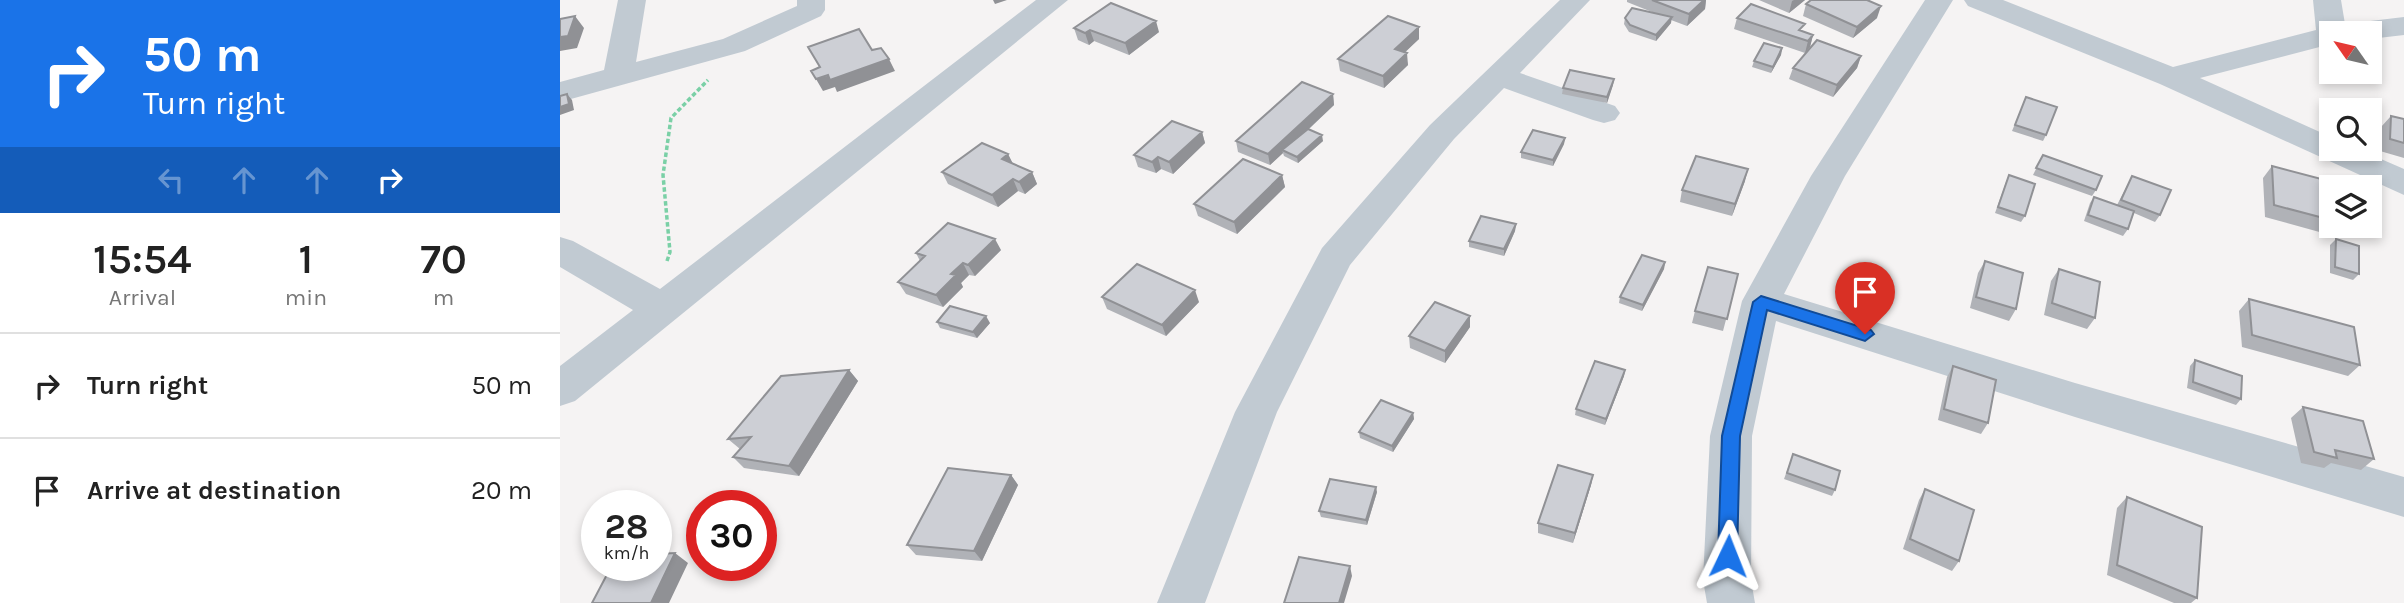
<!DOCTYPE html>
<html lang="en">
<head>
<meta charset="utf-8">
<style>
	:root { --surface:#fff; --page:#f2f2f2; --text:#222; --muted:#767676; --line:#e0e0e0 }
	body { margin:0; font-family:Karla,sans-serif; background:var(--page); color:var(--text); height:100vh; display:flex; flex-direction:column; font-size:26px; white-space:nowrap }
	* { box-sizing:border-box; margin:0 }
	p { font-size:23px; color:var(--muted) }
	.icon { flex:none; width:38px; height:38px; fill:none; stroke:currentColor; stroke-width:2; stroke-linecap:round; stroke-linejoin:round }
	.map { position:relative; flex:1; overflow:hidden }
	.sheet { display:flex; flex-direction:column; background:var(--surface); width:560px }
	.sheet>* { flex:none }
	.banner { background:#1a73e8; color:#fff; overflow:hidden }
	.needle { width:46px; rotate:304deg }
	.controls { position:absolute; left:1759px; top:21px; display:grid; gap:14px }
	.controls a { display:grid; place-items:center; width:63px; height:63px; border-radius:0px; background:var(--surface); box-shadow:0 4px 10px #0003; font-size:35px }
	.speed { position:absolute; left:21px; top:490px; display:flex; gap:14px; font-size:35px; font-weight:700; text-align:center }
	.speed>* { display:grid; place-content:center; width:91px; height:91px; border-radius:50%; background:var(--surface); box-shadow:0 4px 10px #0003; line-height:1 }
	.speed small { font-size:18px; font-weight:400 }
	.speed .limit { border:10px solid #d22; background:#fff; color:#111 }
	.pin { position:absolute; display:grid; place-items:center; width:60px; height:60px; color:#fff; margin:-72px -30px; border-radius:50% 50% 50% 0; rotate:-45deg; box-shadow:0 0 7px #0007 }
	.pin .icon { rotate:45deg }
	.me { position:absolute; width:77px; margin:-38px; rotate:2deg; stroke-linejoin:round; filter:drop-shadow(0 0 5px #0008) }
	.turn { display:flex; align-items:center; gap:24px; height:147px; padding:0 28px; font-size:32px }
	.turn .icon { width:91px; height:91px; stroke-width:2.5 }
	.turn b { display:block; font-size:49px; line-height:60px }
	.lanes { display:flex; align-items:center; height:66px; padding:0 28px; background:#0003; justify-content:center; gap:35px; direction:ltr }
	.lanes .off { opacity:.35 }
	.eta { display:flex; justify-content:space-evenly; align-items:center; height:119px; text-align:center }
	.eta b { font-size:42px; font-weight:600; line-height:49px }
	ul { padding:0; list-style:none }
	li { display:flex; align-items:center; gap:21px; height:105px; padding:0 28px; border-top:2px solid var(--line) }
	li div { flex:1 }
	li b { display:block; font-size:26px }
	li em { font-style:normal }
	main { display:flex; flex:1; min-height:0 }
	.map>svg:first-child { display:block }
	.lines { fill:none; stroke-linecap:round; stroke-linejoin:round }
	.path { stroke:#7ad0a6; stroke-width:3.5; stroke-dasharray:4.5 2.5; stroke-linecap:butt }
	.minor { fill:#c1cad2; fill-rule:evenodd }
	.wall { fill:#b0b2b7 }
	.shaded-wall { fill:#909195 }
	.building { fill:#cdcfd5; stroke:#909195; stroke-width:2 }
	.route { fill:#1a73e8; stroke:#114b97; stroke-width:2 }
</style>
</head>
<body>
<main>
<section class="sheet">
<div class="banner">
<div class="turn"><svg class="icon" aria-label="right" viewBox="0 0 24 24"><path d="M7 20v-9h11M14 6l5 5-5 5"/></svg><div><b>50 m</b>Turn right</div></div>
<div class="lanes"><svg class="icon off" aria-label="left" viewBox="0 0 24 24"><path d="M17 20v-9H6M10 6l-5 5 5 5"/></svg><svg class="icon off" aria-label="ahead" viewBox="0 0 24 24"><path d="M12 20V5M6 11l6-6 6 6"/></svg><svg class="icon off" aria-label="ahead" viewBox="0 0 24 24"><path d="M12 20V5M6 11l6-6 6 6"/></svg><svg class="icon" aria-label="right" viewBox="0 0 24 24"><path d="M7 20v-9h11M14 6l5 5-5 5"/></svg></div>
</div>
<div class="eta">
<div><b>15:54</b><p>Arrival</p></div>
<div><b>1</b><p>min</p></div>
<div><b>70</b><p>m</p></div>
</div>
<ul>
<li><svg class="icon" aria-label="right" viewBox="0 0 24 24"><path d="M7 20v-9h11M14 6l5 5-5 5"/></svg><div><b>Turn right</b></div><em>50 m</em></li>
<li><svg class="icon" aria-label="arrive" viewBox="0 0 24 24"><path d="M6 21V4h12l-3 4 3 4H6"/></svg><div><b>Arrive at destination</b></div><em>20 m</em></li>
</ul>
</section>
<div class="map">
<svg width="1844" height="603" viewBox="0 0 1844 603">
	<rect width="100%" height="100%" fill="#f5f3f3"/>
	<g class="lines">
		<!-- path -->
		<path class="path" d="M107,261L110,252L103,175L111,118L148,80"/>
		<!-- minor -->
		<path class="minor" d="M58,0H86L76,62L163,39L237,6V0H265V10L261,16L185,51L0,102V82L44,70Z
			M476,0H508L15,401L0,406V366L73,310L0,267V237L13,241L100,289Z
			M1000,0H1030L960,73L1055,106L1060,113L1055,120L1044,123L1033,120L944,88L894,139L790,265L717,412L645,603H597L675,412L762,248L870,125Z
			M1365,0H1393L1285,176L1224,294L1515,383L1844,477V517L1515,417L1216,321L1192,436L1191,580L1195,603H1147L1143,580L1150,436L1182,301L1251,176Z
			M1404,0H1443L1613,67L1756,30L1753,0H1781L1785,24L1844,17V35L1810,39V33H1771V44L1640,78L1771,137V149H1798L1844,169V195L1600,84L1408,6Z"/>
	</g>
	<!-- wall -->
	<path class="wall" d="M1067,0H1146L1145,9L1127,26L1111,20V23L1096,41L1069,32L1064,24L1065,18L1092,12L1067,2Z
		M1199,0H1245L1229,13Z
		M1246,4L1317,18L1293,38L1243,16Z
		M1177,18L1253,35L1250,47L1245,53L1174,29Z
		M859,27V39L844,52L848,65L824,88L780,71L778,59Z
		M514,28L599,32L569,55L534,41L529,45L518,40Z
		M1222,48L1221,55L1211,73L1192,67L1194,61Z
		M1301,56L1297,68L1273,97L1229,79L1233,68Z
		M1054,79L1053,85L1047,103L1002,94L1003,88Z
		M773,94L774,105L749,129L763,141L738,163L724,156L723,153L710,165L678,152L676,141Z
		M1466,97L1486,135L1483,141L1452,131Z
		M1831,116L1844,119V158L1820,151L1821,127Z
		M642,132L645,143L613,174L601,169L596,173L578,167L574,155Z
		M1005,138L1004,144L993,166L961,158V152Z
		M448,154L453,164L472,172L477,184L465,194L458,191L438,207L388,184L382,172Z
		M1483,155L1536,190L1532,196L1473,175Z
		M1712,166L1771,197V224L1763,233L1705,217L1703,178Z
		M722,175L725,187L677,234L638,216L634,204Z
		M1449,175L1465,216L1461,222L1435,213L1446,182Z
		M1572,176L1600,215L1595,222L1574,213L1568,229L1563,236L1524,221L1530,203L1534,197L1557,205Z
		M1185,181L1172,216L1120,202L1122,190Z
		M956,224L955,231L944,256L909,247V241Z
		M1776,239L1799,274L1793,280L1770,273V245Z
		M441,250L415,276L409,275L401,283L403,287L383,307L346,294L338,282L360,261L356,253Z
		M1425,261L1456,309L1449,321L1410,308L1418,273Z
		M1105,262L1104,269L1082,311L1059,303L1060,297Z
		M1499,269L1535,318L1527,329L1484,315L1491,281Z
		M1178,274L1163,331L1132,323L1135,311Z
		M542,297L639,302L606,336L547,309Z
		M1689,299L1800,365L1788,376L1682,347L1679,311Z
		M377,322L430,323L417,338L380,328Z
		M910,327L885,363L850,348L849,336Z
		M1635,360L1681,399L1676,405L1627,388L1630,366Z
		M1393,366L1428,423L1421,434L1378,420L1387,377Z
		M289,370L298,381L239,476L184,468L173,457L180,449L168,439Z
		M1065,370L1064,376L1045,425L1015,415L1016,409Z
		M1743,407L1814,459L1801,470L1771,463L1764,468L1741,463L1731,418Z
		M853,413L854,419L833,452L800,438L799,432Z
		M1233,454L1275,490L1272,496L1224,479Z
		M451,475L458,485L422,561L356,555L347,545Z
		M1033,475L1031,485L1013,543L978,533V523Z
		M1365,489L1399,561L1392,571L1343,549L1359,500Z
		M817,492L807,525L761,517L759,511Z
		M1567,497L1637,598L1631,603H1614L1547,575L1557,508Z"/>
	<!-- shaded-wall -->
	<path class="shaded-wall" d="M433,0H447L435,4Z
		M1144,0H1146L1145,9L1127,26L1129,14Z
		M1234,0H1245L1229,13L1232,1Z
		M1321,6L1317,18L1293,38L1297,27Z
		M15,16L24,28L17,48L0,51V37Z
		M1112,17L1111,23L1096,41V35Z
		M596,21L599,32L569,55L565,43Z
		M859,27V39L836,61L835,49Z
		M530,30L534,41L529,45L525,33Z
		M1253,35L1250,47L1245,53L1248,41Z
		M1222,48L1221,55L1211,73L1213,67Z
		M847,53L848,65L824,88L823,76Z
		M1301,56L1297,68L1273,97L1277,85Z
		M329,59L335,71L277,92L275,87L263,91L256,79Z
		M1054,79L1053,85L1047,103V97Z
		M7,94L12,100L14,110L0,115V107Z
		M773,94L774,105L725,151L722,150L723,153L710,165L708,154Z
		M642,132L645,143L613,174L609,162Z
		M762,135L763,141L738,163L737,157Z
		M1005,138L1004,144L993,166V160Z
		M448,154L454,166L442,159Z
		M598,157L601,169L596,173L592,162Z
		M1188,169L1185,181L1172,216L1175,204Z
		M472,172L477,184L465,194L459,182Z
		M722,175L725,187L677,234L674,222Z
		M453,179L458,191L438,207L432,195Z
		M956,224L955,231L944,256V249Z
		M435,239L441,250L415,276L408,265Z
		M1105,262L1104,269L1082,311L1083,305Z
		M403,263L409,275L401,283L403,287L383,307L376,295L391,274Z
		M635,290L639,302L606,336L602,325Z
		M426,316L430,323L417,338L413,332Z
		M910,316V327L885,363V351Z
		M289,370L298,381L239,476L229,466Z
		M1065,370L1064,376L1045,425L1046,419Z
		M853,413L854,419L833,452L832,446Z
		M451,475L458,485L422,561L414,551Z
		M1033,475L1031,485L1013,543L1015,533Z
		M816,487L817,492L807,525L806,520Z
		M115,553L128,563L109,603H91Z
		M790,566L792,576L784,603H779Z"/>
	<!-- building -->
	<path class="building" d="M1092,0H1144L1129,14Z
		M1251,0H1307L1321,6L1297,27L1246,4Z
		M551,3L596,21L565,43L530,30L525,33L514,28Z
		M1191,4L1245,24L1239,30L1253,35L1248,41L1177,18Z
		M1072,8L1112,17L1096,35L1070,25L1065,18Z
		M15,16L8,36L0,37V19Z
		M828,16L859,27L835,49L847,53L823,76L778,59Z
		M299,29L312,50L321,48L329,59L270,80L268,75L256,79L251,71L260,67L248,47Z
		M1257,40L1301,56L1277,85L1233,68Z
		M1204,43L1222,48L1213,67L1194,61Z
		M1010,70L1054,79L1047,97L1003,88Z
		M742,82L773,94L708,154L676,141Z
		M7,94L9,104L0,107V96Z
		M1466,97L1497,107L1486,135L1455,125Z
		M1831,116L1844,119V143L1830,139Z
		M612,121L642,132L609,162L598,157L592,162L574,155Z
		M748,129L762,135L737,157L722,150Z
		M973,130L1005,138L993,160L961,152Z
		M422,143L448,154L442,159L472,172L459,182L453,179L432,195L382,172Z
		M1483,155L1542,176L1536,190L1476,168Z
		M1136,156L1188,169L1175,204L1122,190Z
		M683,159L722,175L674,222L634,204Z
		M1712,166L1769,181L1771,197V220L1714,205Z
		M1449,175L1475,184L1465,216L1438,207Z
		M1572,176L1611,190L1600,215L1561,200Z
		M1534,197L1574,211L1568,229L1528,215Z
		M921,216L956,224L944,249L909,241Z
		M388,223L435,239L408,265L403,263L391,274L396,275L376,295L338,282L365,256L356,253Z
		M1776,239L1799,246V274L1775,267Z
		M1082,255L1105,262L1083,305L1060,297Z
		M1425,261L1463,273L1456,309L1416,297Z
		M577,264L635,290L602,325L542,297Z
		M1148,267L1178,274L1167,319L1135,311Z
		M1499,269L1540,282L1535,318L1492,303Z
		M1689,299L1794,327L1800,365L1692,335Z
		M875,302L910,316L885,351L849,336Z
		M390,306L426,316L413,332L377,322Z
		M1635,360L1682,376L1681,399L1633,382Z
		M1035,361L1065,370L1046,419L1016,409Z
		M1393,366L1436,380L1428,423L1384,409Z
		M289,370L229,466L173,457L191,437L168,439L221,376Z
		M821,400L853,413L832,446L799,432Z
		M1743,407L1803,421L1814,459L1775,450L1777,458L1754,452Z
		M1233,454L1280,471L1275,490L1227,473Z
		M998,465L1033,475L1015,533L978,523Z
		M388,468L451,475L414,551L347,545Z
		M770,479L816,487L806,520L759,511Z
		M1365,489L1414,510L1399,561L1350,539Z
		M1567,497L1642,527L1637,598L1557,565Z
		M115,553L91,603H32L52,565H96V554Z
		M739,557L790,566L779,603H724Z"/>
	<!-- route -->
	<path class="route" d="M1201,296L1311,330L1314,334L1305,341L1207,310L1180,436L1177,556L1175,562L1168,565L1161,562L1158,556L1162,436L1193,302Z"/>
</svg>
<div class="controls">
<a><svg class="needle" viewBox="-14 -14 28 28"><path d="M0-13l5 13h-10z" fill="#e53935"/><path d="M0 13l5-13h-10z" fill="#767676"/></svg></a>
<a><svg class="icon" aria-label="search" viewBox="0 0 24 24"><circle cx="10" cy="10" r="6"/><path d="M15 15l6 6"/></svg></a>
<a><svg class="icon" aria-label="layers" viewBox="0 0 24 24"><path d="M12 4l9 5-9 5-9-5zM3 14l9 5 9-5"/></svg></a>
</div>
<div class="speed"><div>28<small>km/h</small></div><div class="limit">30</div></div>
<div class="pin" style="left:1305px;top:334px;background:#d93025"><svg class="icon" aria-label="arrive" viewBox="0 0 24 24"><path d="M6 21V4h12l-3 4 3 4H6"/></svg></div>
<svg class="me" style="left:1168px;top:556px" viewBox="-20 -20 40 40"><path d="M0-17L14 15 0 8-14 15z" fill="#1a73e8" stroke="#fff" stroke-width="4"/></svg>
</div>
</main>
</body>
</html>
